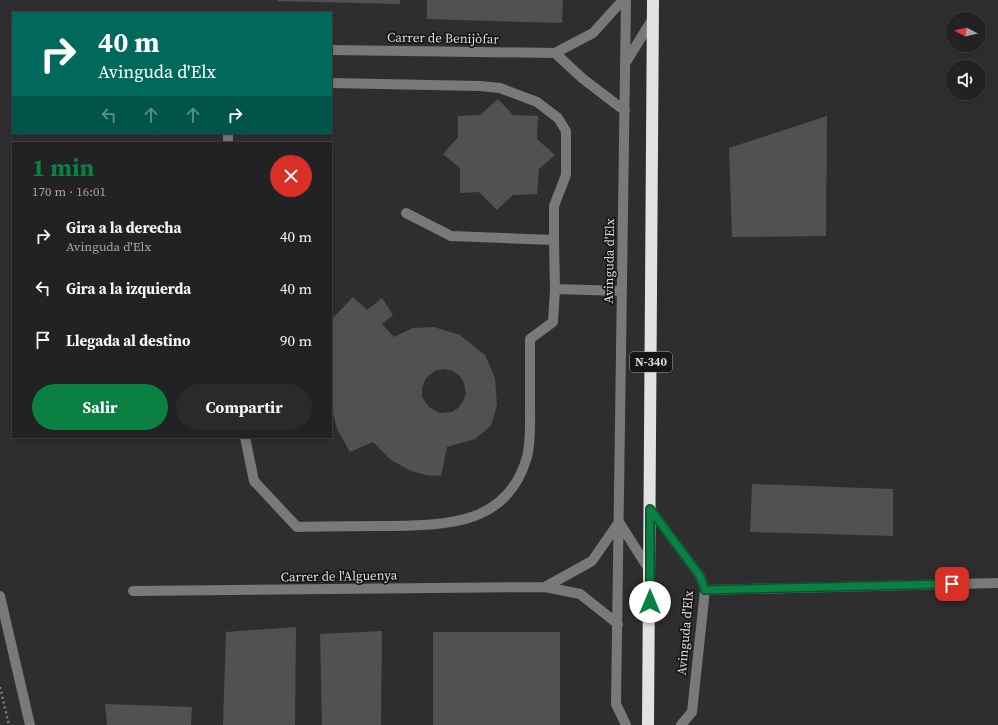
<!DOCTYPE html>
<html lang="es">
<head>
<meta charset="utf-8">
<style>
	:root { --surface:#222224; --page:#2a2a2c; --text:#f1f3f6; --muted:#a2a4a6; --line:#3f3f41; --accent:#0b8043 }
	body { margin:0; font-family:"Source Serif 4",serif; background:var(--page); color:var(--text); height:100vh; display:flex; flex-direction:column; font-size:15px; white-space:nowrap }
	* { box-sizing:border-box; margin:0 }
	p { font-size:13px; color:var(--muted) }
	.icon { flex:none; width:22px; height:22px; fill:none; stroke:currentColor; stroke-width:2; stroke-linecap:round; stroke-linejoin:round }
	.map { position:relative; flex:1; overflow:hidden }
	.drawer { position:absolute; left:12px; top:142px; width:320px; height:296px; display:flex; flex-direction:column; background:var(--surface); border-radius:0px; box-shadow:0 2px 6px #0003,0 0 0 1px var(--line) }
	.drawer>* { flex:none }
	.hud { position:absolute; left:12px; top:12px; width:320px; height:122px; border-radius:0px; box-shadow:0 2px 6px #0003,0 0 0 1px var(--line); background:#00695c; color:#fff; overflow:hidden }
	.needle { width:26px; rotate:277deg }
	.controls { position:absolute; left:946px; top:12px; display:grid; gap:8px }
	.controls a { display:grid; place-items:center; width:40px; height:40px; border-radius:50%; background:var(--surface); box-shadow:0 2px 6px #0003,0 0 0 1px var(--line); font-size:20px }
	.pin { position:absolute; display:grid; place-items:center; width:34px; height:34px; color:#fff; margin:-17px; border-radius:8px; box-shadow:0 2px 6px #0006 }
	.me { position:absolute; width:44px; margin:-22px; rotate:0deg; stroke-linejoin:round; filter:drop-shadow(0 0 3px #0008) }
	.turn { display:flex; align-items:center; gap:14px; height:84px; padding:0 20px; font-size:18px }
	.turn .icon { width:52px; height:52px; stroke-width:2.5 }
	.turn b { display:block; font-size:28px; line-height:34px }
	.lanes { display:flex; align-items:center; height:38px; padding:0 20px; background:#0003; justify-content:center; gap:20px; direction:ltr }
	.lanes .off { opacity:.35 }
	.round { display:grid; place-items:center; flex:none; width:42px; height:42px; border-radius:21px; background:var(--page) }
	.head { display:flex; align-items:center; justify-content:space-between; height:68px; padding:0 20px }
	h1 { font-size:24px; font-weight:700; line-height:30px; color:var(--accent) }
	.cta { display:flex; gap:8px; margin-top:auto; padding:8px 20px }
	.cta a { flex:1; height:46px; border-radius:24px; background:var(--accent); color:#fff; font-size:16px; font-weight:700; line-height:46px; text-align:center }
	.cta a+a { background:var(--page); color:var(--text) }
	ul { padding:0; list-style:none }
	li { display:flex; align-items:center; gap:12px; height:52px; padding:0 20px }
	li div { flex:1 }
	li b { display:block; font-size:15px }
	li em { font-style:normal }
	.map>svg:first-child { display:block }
	.building { fill:#515153; fill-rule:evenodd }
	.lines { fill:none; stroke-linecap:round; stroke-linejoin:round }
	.path { stroke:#7d7d7f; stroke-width:2.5; stroke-dasharray:2 3; stroke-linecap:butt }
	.minor { stroke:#79797a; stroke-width:10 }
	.highway { stroke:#e2e2e5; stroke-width:12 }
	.route-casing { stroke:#07532c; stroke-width:10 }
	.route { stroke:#0b8043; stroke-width:7 }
	.labels { text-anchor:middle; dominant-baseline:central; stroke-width:3.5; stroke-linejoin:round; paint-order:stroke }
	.shield { fill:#161617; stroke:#a2a2a3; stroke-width:1 }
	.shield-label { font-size:12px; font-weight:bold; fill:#dededf }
	.street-label { font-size:13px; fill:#dededf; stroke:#161617 }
</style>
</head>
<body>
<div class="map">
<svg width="998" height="725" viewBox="0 0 998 725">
	<rect width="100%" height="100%" fill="#2e2e30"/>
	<!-- building -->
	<path class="building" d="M278,0H400V4L278,1Z
		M427,0H563L562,23L427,19Z
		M498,99L513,115L538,116L537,139L555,155L539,169L537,194L513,195L497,210L479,192L460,193V168L443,154L458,137V116L480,115Z
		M827,116L826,236L732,237L729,148Z
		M353,297L367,310L382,298L393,315L382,324L394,337L413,328L434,327L460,335L485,355L495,378L497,405L491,426L475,439L447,447L441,476L426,475L411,471L391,460L373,442L350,452L337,429L332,410L331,320ZM443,369L453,371L460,376L464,383L466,394L462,403L458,408L452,412L439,413L429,407L422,397V388L426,378L435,371Z
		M752,484L893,489V536L750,532Z
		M296,627L295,725H223L226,632Z
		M382,631L381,725H322L320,634Z
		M433,632H560V725H433Z
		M105,704L192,707L191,725H107Z"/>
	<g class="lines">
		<!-- path -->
		<path class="path" d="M0,687L9,725"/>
		<!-- minor -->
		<path class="minor" d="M626,0L616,704L626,725
			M331,50L555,53L593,33L623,0
			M555,53L582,78L625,111
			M626,62L652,20
			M331,83L480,86L500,88L537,102L558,118L566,131V175L554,206V240
			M228,143V133
			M406,213L451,236L554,240L555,289L622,291
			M245,437L254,481L297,527C326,526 355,526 385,526C444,525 507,527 527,457C531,441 530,423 530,406C530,384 530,362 530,339L553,322L555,289
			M650,509L700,576L705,590L692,712L681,725
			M545,587L592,561L619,522L650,571
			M705,590L998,583
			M133,591L545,587L580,594L618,624
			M0,596L30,725"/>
		<!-- highway -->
		<path class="highway" d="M648,725L653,0"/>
	</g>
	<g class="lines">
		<!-- route casing -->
		<g class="route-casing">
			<path id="route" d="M650,602V509L700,576L705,590L952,584"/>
		</g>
		<!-- route -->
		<use href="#route" class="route"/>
	</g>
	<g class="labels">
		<!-- shield labels -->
		<rect class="shield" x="630" y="352" width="42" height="20" rx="3"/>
		<g class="shield-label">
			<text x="651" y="362">N-340</text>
		</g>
		<!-- street labels -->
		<g class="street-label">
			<text transform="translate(443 38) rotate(1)">Carrer de Benijòfar</text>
			<text transform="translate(609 261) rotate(-89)">Avinguda d'Elx</text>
			<text transform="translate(339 576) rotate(-1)">Carrer de l'Alguenya</text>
			<text transform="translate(685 633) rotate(-85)">Avinguda d'Elx</text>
		</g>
	</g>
</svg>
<div class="controls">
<a><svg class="needle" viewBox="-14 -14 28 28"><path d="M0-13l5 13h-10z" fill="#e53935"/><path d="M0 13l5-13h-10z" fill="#a2a4a6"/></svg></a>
<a><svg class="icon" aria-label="sound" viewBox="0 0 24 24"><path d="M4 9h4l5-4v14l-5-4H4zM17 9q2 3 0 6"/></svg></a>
</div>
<div class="pin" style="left:952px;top:584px;background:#d93025"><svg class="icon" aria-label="arrive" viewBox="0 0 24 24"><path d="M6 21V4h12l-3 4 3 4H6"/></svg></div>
<svg class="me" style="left:650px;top:602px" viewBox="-20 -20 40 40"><circle r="19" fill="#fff"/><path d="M0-13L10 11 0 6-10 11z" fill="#0b8043"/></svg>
<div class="hud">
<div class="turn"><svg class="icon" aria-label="right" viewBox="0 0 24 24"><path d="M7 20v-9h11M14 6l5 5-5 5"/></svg><div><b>40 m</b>Avinguda d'Elx</div></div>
<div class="lanes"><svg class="icon off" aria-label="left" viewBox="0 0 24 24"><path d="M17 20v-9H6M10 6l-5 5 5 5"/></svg><svg class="icon off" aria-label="ahead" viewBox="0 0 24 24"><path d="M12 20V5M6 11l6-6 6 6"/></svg><svg class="icon off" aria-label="ahead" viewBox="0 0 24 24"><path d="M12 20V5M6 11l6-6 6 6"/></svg><svg class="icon" aria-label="right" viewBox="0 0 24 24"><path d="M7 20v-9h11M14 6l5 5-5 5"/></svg></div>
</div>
<section class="drawer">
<div class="head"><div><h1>1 min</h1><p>170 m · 16:01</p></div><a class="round" style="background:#d93025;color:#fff"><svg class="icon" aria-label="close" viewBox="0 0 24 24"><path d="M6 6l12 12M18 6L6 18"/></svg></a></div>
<ul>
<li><svg class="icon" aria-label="right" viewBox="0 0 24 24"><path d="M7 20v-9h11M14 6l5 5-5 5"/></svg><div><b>Gira a la derecha</b><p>Avinguda d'Elx</p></div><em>40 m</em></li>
<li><svg class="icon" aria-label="left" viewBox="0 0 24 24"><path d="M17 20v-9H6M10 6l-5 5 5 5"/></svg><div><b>Gira a la izquierda</b></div><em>40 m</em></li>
<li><svg class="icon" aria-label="arrive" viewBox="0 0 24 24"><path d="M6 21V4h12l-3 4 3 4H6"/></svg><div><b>Llegada al destino</b></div><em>90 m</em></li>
</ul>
<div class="cta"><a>Salir</a><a>Compartir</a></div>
</section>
</div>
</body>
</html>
